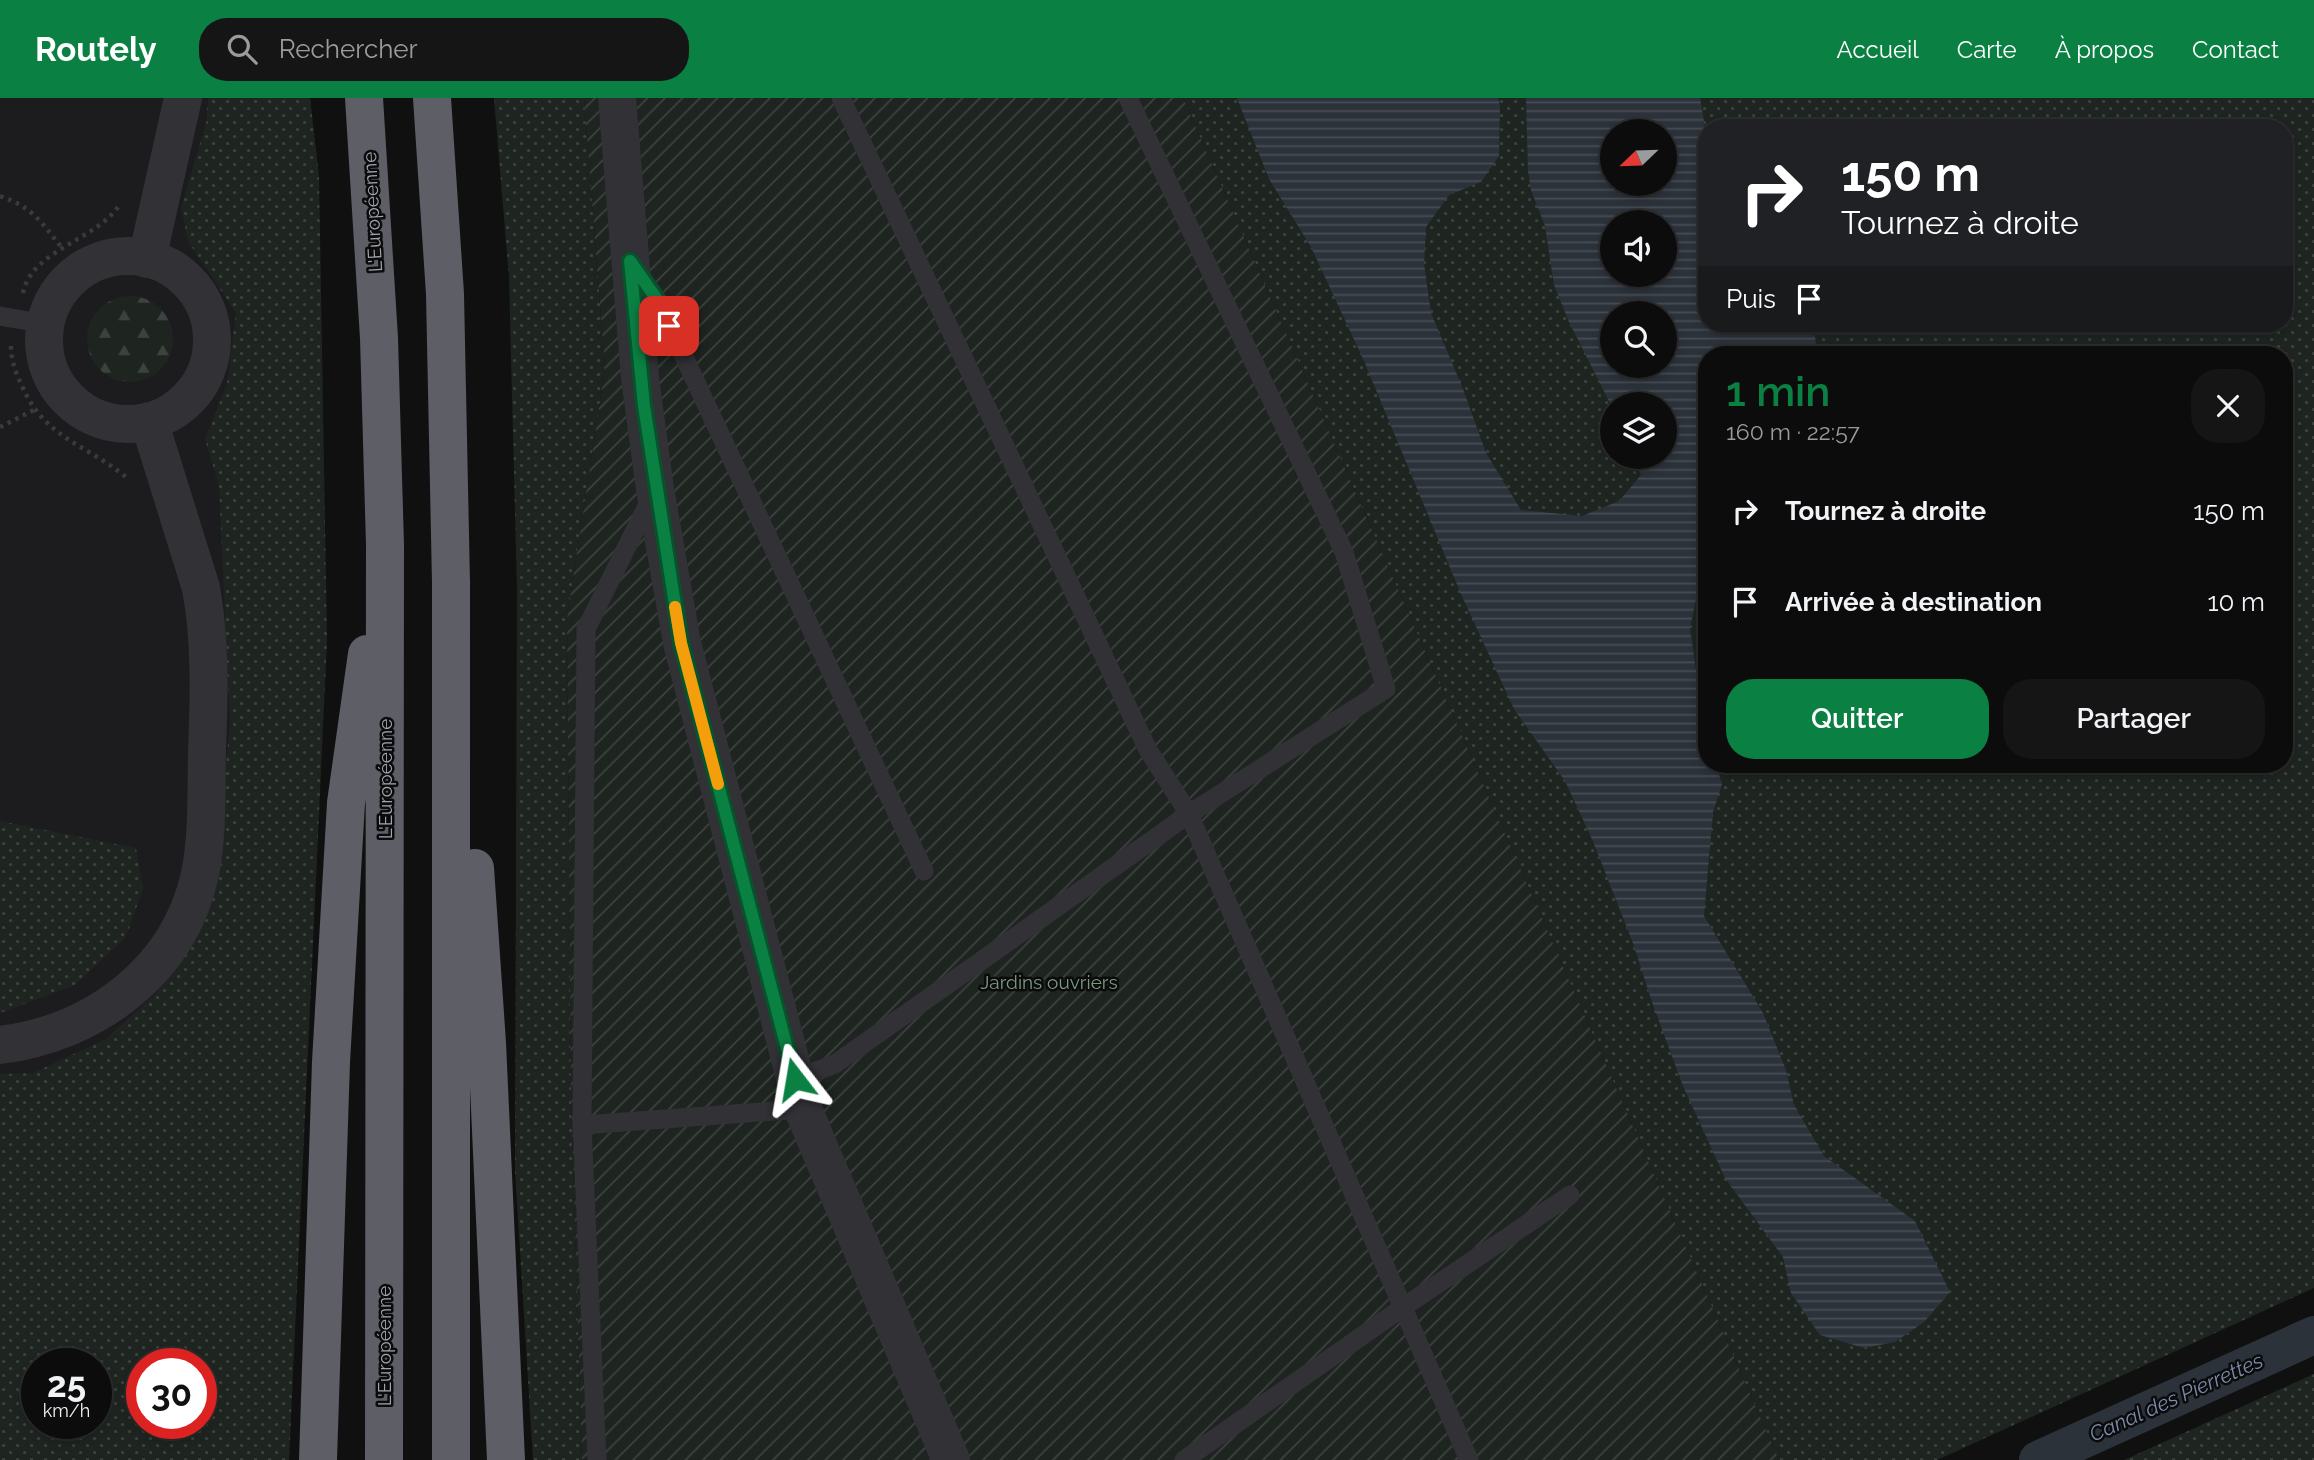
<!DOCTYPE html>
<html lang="fr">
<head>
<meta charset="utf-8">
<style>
	:root { --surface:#0c0c0d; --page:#151516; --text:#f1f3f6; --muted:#9a9b9d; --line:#2c2c2e; --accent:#0b8043 }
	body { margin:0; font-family:Raleway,sans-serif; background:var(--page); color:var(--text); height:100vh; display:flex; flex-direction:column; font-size:26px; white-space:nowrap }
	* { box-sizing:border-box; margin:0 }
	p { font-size:23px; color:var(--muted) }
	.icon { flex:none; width:38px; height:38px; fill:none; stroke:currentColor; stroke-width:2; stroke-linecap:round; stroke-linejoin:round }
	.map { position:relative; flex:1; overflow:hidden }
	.sheet { position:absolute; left:1698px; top:248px; width:595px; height:427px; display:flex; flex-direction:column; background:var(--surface); border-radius:28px; box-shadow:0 4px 10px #0003,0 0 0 2px var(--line) }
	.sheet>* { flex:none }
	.top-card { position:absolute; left:1698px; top:21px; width:595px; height:214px; border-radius:28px; box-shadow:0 4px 10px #0003,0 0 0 2px var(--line); background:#202124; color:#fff; overflow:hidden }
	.needle { width:46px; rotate:247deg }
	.tools { position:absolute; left:1600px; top:21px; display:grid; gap:14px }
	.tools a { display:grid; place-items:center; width:77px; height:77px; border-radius:50%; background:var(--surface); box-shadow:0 4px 10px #0003,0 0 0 2px var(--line); font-size:35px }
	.speed { position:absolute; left:21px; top:1250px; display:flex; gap:14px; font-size:35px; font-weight:700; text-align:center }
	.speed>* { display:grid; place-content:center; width:91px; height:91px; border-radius:50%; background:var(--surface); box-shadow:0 4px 10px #0003,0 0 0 2px var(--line); line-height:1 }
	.speed small { font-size:18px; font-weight:400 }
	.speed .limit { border:10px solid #d22; background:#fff; color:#111 }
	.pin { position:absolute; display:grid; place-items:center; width:60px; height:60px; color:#fff; margin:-30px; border-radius:14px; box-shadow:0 4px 10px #0006 }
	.me { position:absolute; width:77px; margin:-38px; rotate:346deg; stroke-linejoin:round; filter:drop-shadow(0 0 5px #0008) }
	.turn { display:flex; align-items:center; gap:24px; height:147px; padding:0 28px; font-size:32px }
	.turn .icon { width:91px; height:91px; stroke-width:2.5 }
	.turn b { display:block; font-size:49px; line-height:60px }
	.then { display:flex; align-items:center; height:66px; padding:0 28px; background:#0003; gap:14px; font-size:26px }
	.round { display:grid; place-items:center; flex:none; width:74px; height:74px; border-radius:28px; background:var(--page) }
	.summary { display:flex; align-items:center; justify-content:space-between; height:119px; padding:0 28px }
	h1 { font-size:42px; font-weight:600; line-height:52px; color:var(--accent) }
	.action { display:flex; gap:14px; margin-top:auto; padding:14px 28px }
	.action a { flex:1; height:80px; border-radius:28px; background:var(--accent); color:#fff; font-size:28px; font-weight:600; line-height:80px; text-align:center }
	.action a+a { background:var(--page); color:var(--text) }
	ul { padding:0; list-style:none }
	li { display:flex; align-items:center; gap:21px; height:91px; padding:0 28px }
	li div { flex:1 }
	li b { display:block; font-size:26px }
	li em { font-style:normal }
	header { display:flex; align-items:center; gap:42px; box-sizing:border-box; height:98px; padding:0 35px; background:var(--accent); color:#fff }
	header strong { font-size:33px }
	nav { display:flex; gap:38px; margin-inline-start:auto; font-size:24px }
	.search { width:490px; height:63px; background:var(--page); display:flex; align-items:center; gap:18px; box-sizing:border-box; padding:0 24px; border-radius:28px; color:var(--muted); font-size:26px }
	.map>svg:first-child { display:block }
	.built { fill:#1c1c1e }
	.grass { fill:url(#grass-dots); fill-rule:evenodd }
	.forest { fill:url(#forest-firs) }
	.garden { fill:url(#garden-furrows) }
	.water { fill:url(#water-rules); fill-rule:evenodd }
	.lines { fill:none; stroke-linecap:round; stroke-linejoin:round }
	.canal { stroke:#2c323a; stroke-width:38 }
	.path { stroke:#393a3e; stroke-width:4.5; stroke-dasharray:3.5 5; stroke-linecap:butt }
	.lane { stroke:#313136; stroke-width:19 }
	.street { stroke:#313136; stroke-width:38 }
	.highway { stroke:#5d5e66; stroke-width:38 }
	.route-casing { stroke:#07532c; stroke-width:18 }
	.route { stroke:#0b8043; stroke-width:12 }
	.slow { stroke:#f59e0b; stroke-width:12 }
	.labels { text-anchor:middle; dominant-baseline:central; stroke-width:5; stroke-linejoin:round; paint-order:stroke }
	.street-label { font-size:19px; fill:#a2a4b1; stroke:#0b0b0c }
	.park-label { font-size:19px; fill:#7a9a81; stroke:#0b0b0c }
	.water-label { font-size:21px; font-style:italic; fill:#7b8caa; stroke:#0b0b0c }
</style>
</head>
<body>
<header>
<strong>Routely</strong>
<div class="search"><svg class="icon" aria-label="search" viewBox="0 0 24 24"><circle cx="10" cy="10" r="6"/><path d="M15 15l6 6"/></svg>Rechercher</div>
<nav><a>Accueil</a><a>Carte</a><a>À propos</a><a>Contact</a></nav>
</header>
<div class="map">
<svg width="2314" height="1362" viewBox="0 0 2314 1362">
	<defs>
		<pattern id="grass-dots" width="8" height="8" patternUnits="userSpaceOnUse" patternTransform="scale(1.75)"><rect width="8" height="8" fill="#1e2520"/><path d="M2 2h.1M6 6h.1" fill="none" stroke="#3c423e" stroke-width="1.8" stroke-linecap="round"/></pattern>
		<pattern id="forest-firs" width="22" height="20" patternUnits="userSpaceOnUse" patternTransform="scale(1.75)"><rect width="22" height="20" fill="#1e2520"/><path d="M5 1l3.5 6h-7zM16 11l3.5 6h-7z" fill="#3c423e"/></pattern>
		<pattern id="garden-furrows" width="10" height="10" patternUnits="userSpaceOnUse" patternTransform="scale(1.75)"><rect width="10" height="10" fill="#1e2520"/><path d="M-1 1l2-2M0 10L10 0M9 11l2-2" fill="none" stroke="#3c423e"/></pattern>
		<pattern id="water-rules" width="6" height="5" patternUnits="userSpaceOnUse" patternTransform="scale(1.75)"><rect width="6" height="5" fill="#2c323a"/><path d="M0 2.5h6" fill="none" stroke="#474d54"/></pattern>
	</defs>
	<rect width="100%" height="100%" fill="#101011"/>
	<!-- built -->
	<path class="built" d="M0,0H208L206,25L236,215L239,1019L0,1016Z"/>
	<!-- grass -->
	<path class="grass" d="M208,0H310L319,78L327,543L289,1362H0V976L33,975L106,941L156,895L214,790L230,626L219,388L205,341L227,286L236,215L189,145L181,111L206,25ZM37,1265H96V1325H37ZM142,1265H201V1325H142Z
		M494,0H584L605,271L567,520L571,994L582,1362H533L515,1072L517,491L509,179Z
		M1183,0H2314V1190L1937,1362H1779ZM1706,30H2284V226H1706ZM1612,33H1664V86H1612ZM1612,124H1664V177H1612ZM1612,215H1664V268H1612ZM1706,257H2284V667H1706ZM1612,306H1664V359H1612Z
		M0,723L136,750L143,791L126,839L75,887L0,915Z
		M2314,1276V1362H2124Z"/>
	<!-- forest -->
	<path class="forest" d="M87 241a43 43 0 1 1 86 0a43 43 0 1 1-86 0Z"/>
	<!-- garden -->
	<path class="garden" d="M584,0H1183L1779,1362H582L571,994L567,520L605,271Z"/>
	<!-- water -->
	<path class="water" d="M1237,0H1498L1500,8L1499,58L1481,84L1449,97L1426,129L1424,166L1431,215L1463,291L1486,355L1521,412L1582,418L1619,403L1641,377L1633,359H1664V306H1612V309L1569,224L1554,187L1545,128L1531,92L1528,73L1526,0H1700L1706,35V226H1807L1815,238L1817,257H1706V473L1701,477L1690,530L1702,615L1706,632V667H1716L1722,686L1713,714L1704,818L1763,915L1786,972L1794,1007L1824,1058L1915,1123L1950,1194L1924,1224L1895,1244L1864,1250L1820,1237L1791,1195L1783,1159L1725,1080L1683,988L1652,904L1633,845L1592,741L1565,683L1514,611L1461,496L1364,263L1311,149L1269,81ZM1612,33H1664V86H1612ZM1612,124H1664V177H1612ZM1612,215H1664V268H1612Z"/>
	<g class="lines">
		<!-- canal -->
		<path class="canal" d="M2038,1362L2314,1237"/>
		<!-- path -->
		<path class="path" d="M0,98C34,110 40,123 62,150
			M23,195C31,153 95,142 118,109
			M11,248C11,263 16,276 23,290C45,340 87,347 126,379
			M0,329L34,312"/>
		<!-- lane -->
		<path class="lane" d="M1128,0L1344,454L1386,591L1189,716L1469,1362
			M638,174L658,203L924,773
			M0,218L46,226
			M652,398L586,531L582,1027L803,1011
			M795,981L835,966L1189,716L1148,652L841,0
			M582,1027L597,1362
			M1184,1362L1402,1210L1570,1097"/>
		<!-- street -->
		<path class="street" d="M617,0L640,280L655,391L682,545L803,1011L951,1362
			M44 242a84 84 0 1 1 168 0a84 84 0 1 1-168 0Z
			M147,161L183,0
			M0,947C95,935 179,873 200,776C208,736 206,694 207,654C209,599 211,545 201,490L149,323"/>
		<!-- highway -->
		<path class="highway" d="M364,0L379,240L385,447L384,1362
			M432,0L445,196L451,485V1362
			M475,770L487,945L506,1362
			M318,1362L331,964L346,705L367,556"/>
	</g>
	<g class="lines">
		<!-- route casing -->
		<g class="route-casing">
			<path id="route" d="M669,228L658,203L630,163L644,308L681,545L795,981"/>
		</g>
		<!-- route -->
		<use href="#route" class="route"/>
		<!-- slow -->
		<path class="slow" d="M675,509L681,545L718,686"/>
	</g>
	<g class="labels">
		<!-- street labels -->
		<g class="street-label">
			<text transform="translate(372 114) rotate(-93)">L'Européenne</text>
			<text transform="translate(385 681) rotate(-90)">L'Européenne</text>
			<text transform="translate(384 1248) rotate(-90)">L'Européenne</text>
		</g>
		<!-- park labels -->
		<g class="park-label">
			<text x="1049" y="884">Jardins ouvriers</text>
		</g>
		<!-- water labels -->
		<g class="water-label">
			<text transform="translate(2176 1299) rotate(-24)">Canal des Pierrettes</text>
		</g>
	</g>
</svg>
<div class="tools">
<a><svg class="needle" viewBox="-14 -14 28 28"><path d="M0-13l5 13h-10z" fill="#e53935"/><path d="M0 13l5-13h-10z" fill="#9a9b9d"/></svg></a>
<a><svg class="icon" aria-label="sound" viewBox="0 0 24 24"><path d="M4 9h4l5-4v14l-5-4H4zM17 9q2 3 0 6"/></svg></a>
<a><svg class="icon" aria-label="search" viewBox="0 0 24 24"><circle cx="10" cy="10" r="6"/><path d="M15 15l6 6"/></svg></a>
<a><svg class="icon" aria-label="layers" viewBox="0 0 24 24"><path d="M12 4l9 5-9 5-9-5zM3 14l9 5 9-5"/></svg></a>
</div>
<div class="speed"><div>25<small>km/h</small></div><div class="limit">30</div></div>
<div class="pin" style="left:669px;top:228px;background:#d93025"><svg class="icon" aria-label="arrive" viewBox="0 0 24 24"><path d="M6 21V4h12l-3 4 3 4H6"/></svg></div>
<svg class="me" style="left:795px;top:981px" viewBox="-20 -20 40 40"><path d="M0-17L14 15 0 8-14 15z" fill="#0b8043" stroke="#fff" stroke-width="4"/></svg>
<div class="top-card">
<div class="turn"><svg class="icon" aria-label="right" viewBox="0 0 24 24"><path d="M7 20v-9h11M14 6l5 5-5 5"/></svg><div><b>150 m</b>Tournez à droite</div></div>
<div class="then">Puis<svg class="icon" aria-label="arrive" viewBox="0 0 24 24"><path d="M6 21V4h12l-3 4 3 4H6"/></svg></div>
</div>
<section class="sheet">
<div class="summary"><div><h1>1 min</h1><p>160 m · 22:57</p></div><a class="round"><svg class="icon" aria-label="close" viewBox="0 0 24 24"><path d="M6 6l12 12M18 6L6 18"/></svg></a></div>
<ul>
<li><svg class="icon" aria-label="right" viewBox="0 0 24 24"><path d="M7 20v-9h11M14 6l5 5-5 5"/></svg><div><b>Tournez à droite</b></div><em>150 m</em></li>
<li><svg class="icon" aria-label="arrive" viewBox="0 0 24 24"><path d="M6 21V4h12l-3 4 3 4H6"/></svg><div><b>Arrivée à destination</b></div><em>10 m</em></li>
</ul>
<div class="action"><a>Quitter</a><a>Partager</a></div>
</section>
</div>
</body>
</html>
